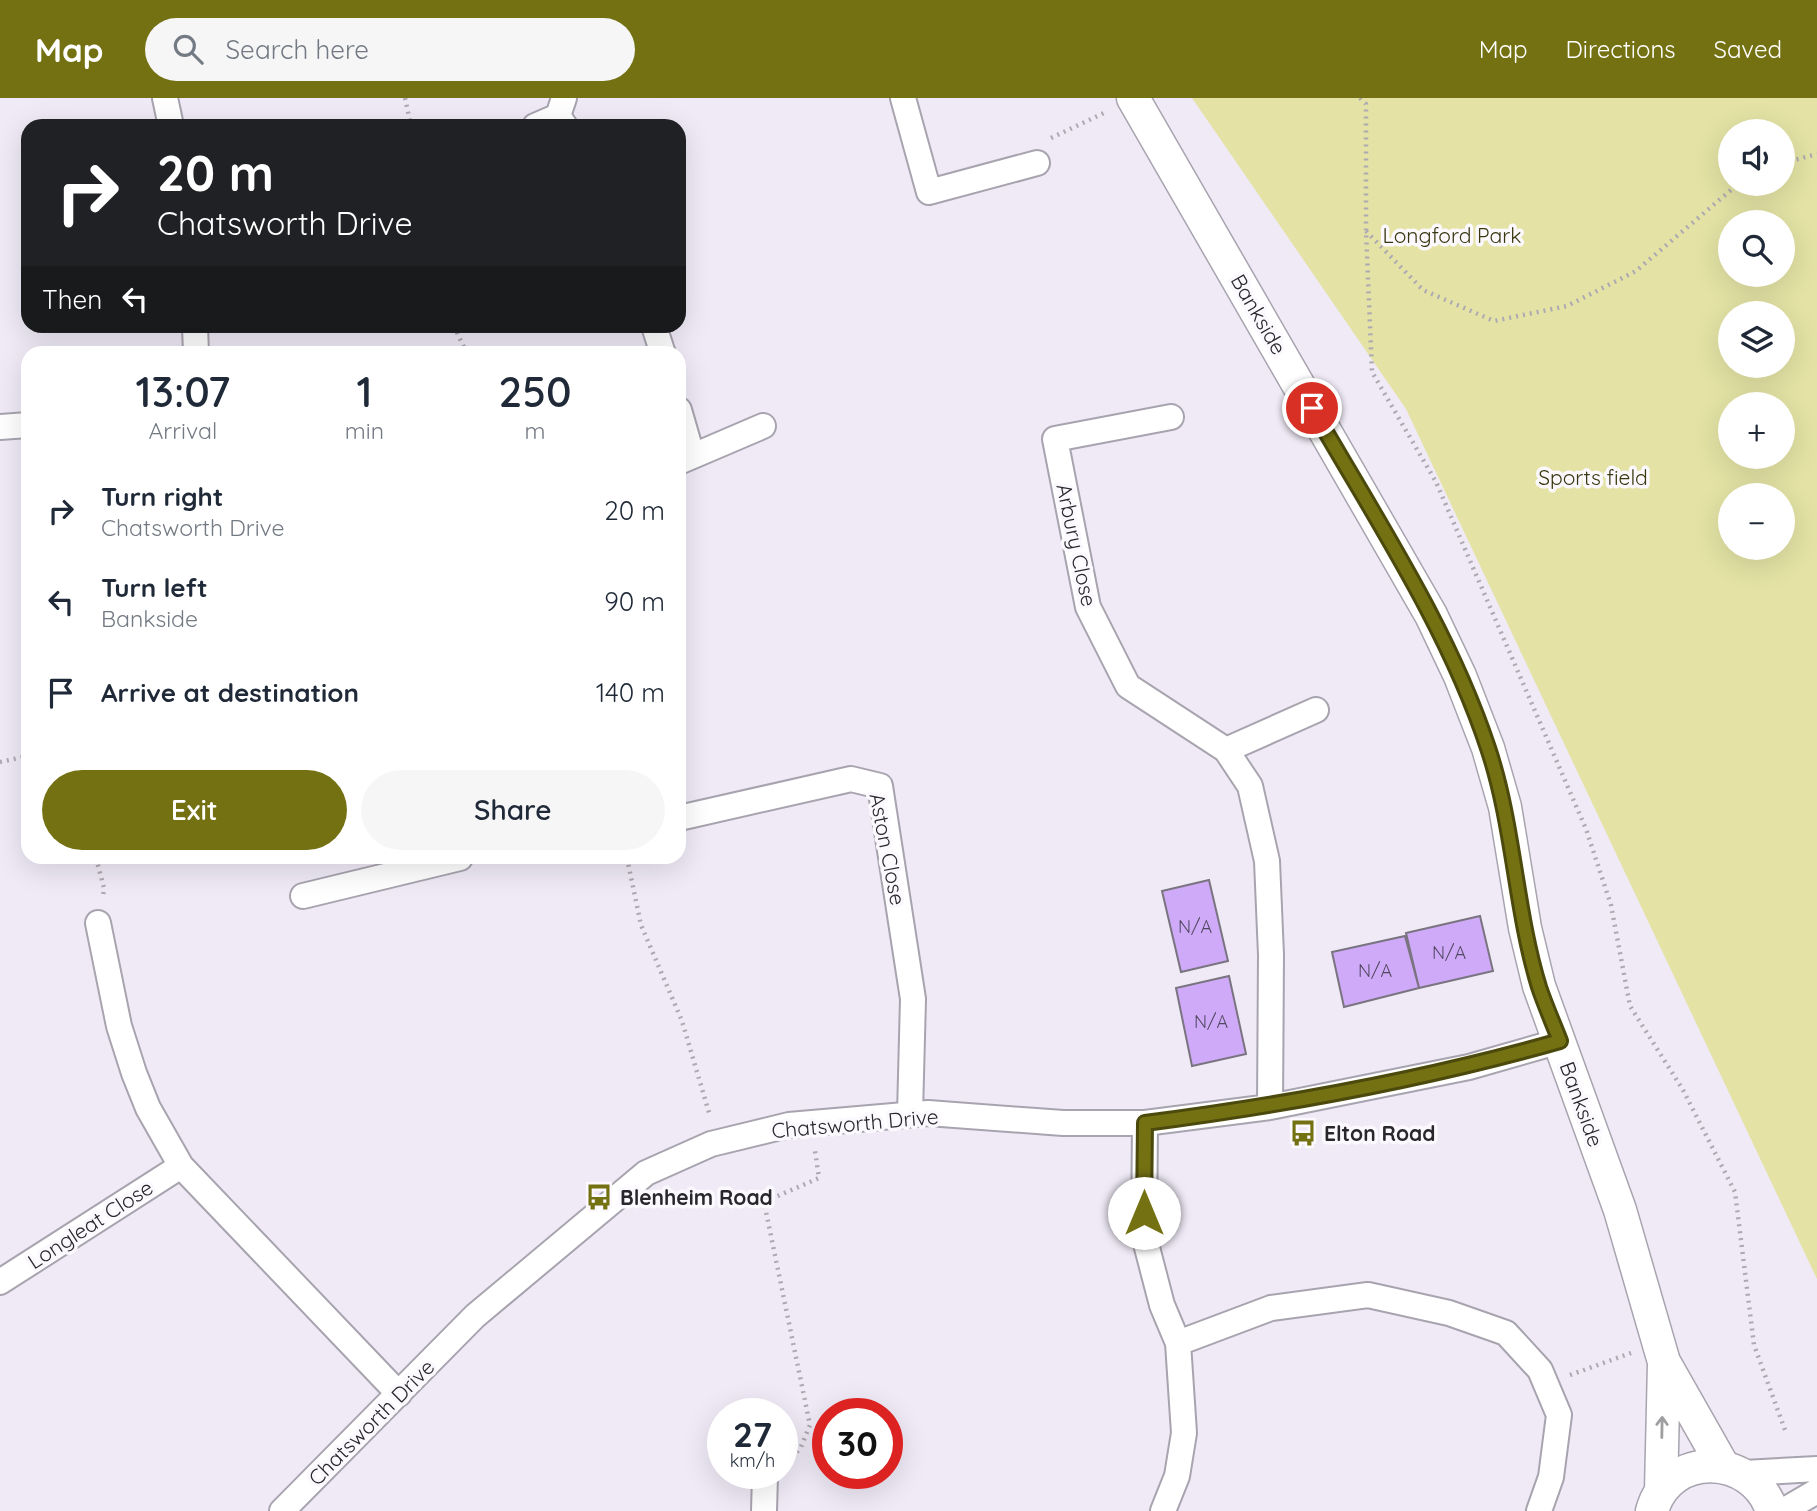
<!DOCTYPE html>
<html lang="en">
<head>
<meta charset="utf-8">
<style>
	:root { --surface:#fff; --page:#f6f6f7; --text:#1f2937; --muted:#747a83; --accent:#747113 }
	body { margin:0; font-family:Quicksand,sans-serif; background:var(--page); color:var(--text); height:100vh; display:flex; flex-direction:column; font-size:26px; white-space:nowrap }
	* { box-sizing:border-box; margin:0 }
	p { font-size:23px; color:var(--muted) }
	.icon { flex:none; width:38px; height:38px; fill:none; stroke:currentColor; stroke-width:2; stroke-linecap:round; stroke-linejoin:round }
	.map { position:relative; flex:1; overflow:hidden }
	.panel { position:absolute; left:21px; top:248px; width:665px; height:518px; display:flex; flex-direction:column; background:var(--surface); border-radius:21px; box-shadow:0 7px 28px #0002 }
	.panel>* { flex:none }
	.guide { position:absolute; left:21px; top:21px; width:665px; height:214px; border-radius:21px; box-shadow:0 7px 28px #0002; background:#202124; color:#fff; overflow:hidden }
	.controls { position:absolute; left:1718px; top:21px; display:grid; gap:14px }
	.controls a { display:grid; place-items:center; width:77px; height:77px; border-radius:50%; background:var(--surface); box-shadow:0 7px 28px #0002; font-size:35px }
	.speed { position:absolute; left:707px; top:1300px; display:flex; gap:14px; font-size:35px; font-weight:700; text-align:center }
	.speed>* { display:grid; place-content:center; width:91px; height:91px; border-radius:50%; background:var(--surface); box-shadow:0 7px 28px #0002; line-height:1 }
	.speed small { font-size:18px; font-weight:400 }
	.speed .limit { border:10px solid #d22; background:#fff; color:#111 }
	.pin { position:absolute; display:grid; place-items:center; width:60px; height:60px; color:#fff; margin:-30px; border:4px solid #fff; border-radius:50%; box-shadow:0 2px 7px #0007 }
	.me { position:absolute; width:77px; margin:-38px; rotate:0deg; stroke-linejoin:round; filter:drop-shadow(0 0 5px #0008) }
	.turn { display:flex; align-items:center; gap:24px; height:147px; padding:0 21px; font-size:32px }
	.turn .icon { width:91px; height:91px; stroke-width:2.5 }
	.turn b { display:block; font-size:49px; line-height:60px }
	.then { display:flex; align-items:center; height:66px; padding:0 21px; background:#0003; gap:14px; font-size:26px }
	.eta { display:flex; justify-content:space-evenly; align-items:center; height:119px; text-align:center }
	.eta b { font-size:42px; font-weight:600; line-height:49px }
	.cta { display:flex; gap:14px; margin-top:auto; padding:14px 21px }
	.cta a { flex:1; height:80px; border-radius:42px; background:var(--accent); color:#fff; font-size:28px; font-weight:600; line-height:80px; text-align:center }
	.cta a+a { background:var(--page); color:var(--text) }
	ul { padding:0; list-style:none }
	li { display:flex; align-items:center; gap:21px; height:91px; padding:0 21px }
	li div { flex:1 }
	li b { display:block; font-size:26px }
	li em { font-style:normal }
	header { display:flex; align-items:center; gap:42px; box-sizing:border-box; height:98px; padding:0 35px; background:var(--accent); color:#fff }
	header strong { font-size:33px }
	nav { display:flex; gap:38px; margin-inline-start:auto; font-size:24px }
	.search { width:490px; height:63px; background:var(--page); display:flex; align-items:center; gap:18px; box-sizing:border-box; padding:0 24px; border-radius:38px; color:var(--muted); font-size:26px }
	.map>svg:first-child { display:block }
	.green { fill:#e4e3a5; fill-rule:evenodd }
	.building { fill:#cfaaf9; stroke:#79747f; stroke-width:2 }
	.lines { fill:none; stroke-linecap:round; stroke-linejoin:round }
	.minor-casing { stroke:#a8a4af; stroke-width:28 }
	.tertiary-casing { stroke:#a8a4af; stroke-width:35 }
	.path { stroke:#ada9b2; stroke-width:4.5; stroke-dasharray:2 5; stroke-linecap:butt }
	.minor { stroke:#fff; stroke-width:24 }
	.tertiary { stroke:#fff; stroke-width:32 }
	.oneway { stroke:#9f9ea0 }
	.route-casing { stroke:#4b490c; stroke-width:18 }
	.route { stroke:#747113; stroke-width:12 }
	.labels { text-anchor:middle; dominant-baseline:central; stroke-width:7; stroke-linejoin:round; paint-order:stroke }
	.number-label { font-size:18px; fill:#52485f }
	.park-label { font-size:21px; fill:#38370f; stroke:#fbf9fd }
	.street-label { font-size:21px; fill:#29272c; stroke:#fbf9fd }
	.poi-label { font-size:21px; font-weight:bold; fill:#29272c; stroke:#fbf9fd; text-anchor:start }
</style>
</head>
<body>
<header>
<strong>Map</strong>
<div class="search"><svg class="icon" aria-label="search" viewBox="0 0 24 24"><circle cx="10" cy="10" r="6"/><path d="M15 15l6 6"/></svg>Search here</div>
<nav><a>Map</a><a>Directions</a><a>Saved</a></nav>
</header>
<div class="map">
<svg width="1817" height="1413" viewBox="0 0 1817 1413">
	<rect width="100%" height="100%" fill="#efeaf6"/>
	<!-- green -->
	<path class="green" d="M1192,0H1817V1181L1406,311ZM1731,33H1783V86H1731ZM1731,124H1783V177H1731ZM1731,215H1783V268H1731ZM1731,306H1783V359H1731ZM1731,397H1783V450H1731Z"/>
	<!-- building -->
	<path class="building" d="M1209,782L1228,863L1181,874L1162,793Z
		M1480,818L1493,873L1419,890L1406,835Z
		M1405,838L1419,890L1344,909L1332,854Z
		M1229,878L1246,956L1192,968L1176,890Z"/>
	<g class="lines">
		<!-- minor casing -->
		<g class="minor-casing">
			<path id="minor" d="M165,0L171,28
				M564,0L558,18L565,28
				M903,0L929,94L1037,65
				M535,28L558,18
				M195,228L196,256
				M654,228L663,256
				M679,312L692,357
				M1171,319L1055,341L1088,509L1128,588L1226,652L1250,688L1267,763L1271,857L1270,1009
				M0,329L28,327
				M679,364L763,328
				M1226,652L1316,612
				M679,720L851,681L880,688L913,901L910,1016
				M303,798L460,760
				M98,825L119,928L134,975L148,1010L181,1068L399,1296
				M1145,1025L1144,1138L1162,1207L1178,1245L1184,1335L1177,1378L1163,1413
				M0,1184L181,1068
				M1178,1245L1271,1210L1368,1197L1449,1215L1506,1235L1540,1272L1559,1317L1551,1379L1539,1413
				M1744,1375L1817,1371
				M282,1413L475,1218L646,1075L711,1046L789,1027L928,1015L1063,1025H1145L1270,1009L1469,969L1560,943
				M764,1413L765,1378
				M1783,1413L1817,1393"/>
		</g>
		<!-- tertiary casing -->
		<g class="tertiary-casing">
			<path id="tertiary" d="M1133,0L1431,517L1460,578L1488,650L1505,709L1525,830L1539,888L1620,1112L1664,1264L1723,1368
				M1661,1393L1664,1266
				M1652,1413C1669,1352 1753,1355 1772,1413"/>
		</g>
		<!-- path -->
		<path class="path" d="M405,0L411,28
			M1360,0L1366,6V133L1372,274L1436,384L1586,731L1611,807L1630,908L1683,992L1735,1094L1754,1247L1785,1332
			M1051,40L1106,14
			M1783,65L1817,56
			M1366,133L1423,192L1494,223L1567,208L1636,173L1738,86
			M454,228L467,256
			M0,664L28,658
			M96,760L104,790L103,799
			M627,760L641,827L682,923L710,1018
			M1570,1277L1631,1255
			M788,1365L801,1349L810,1327L764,1104L819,1080L815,1053"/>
		<!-- minor -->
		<use href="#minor" class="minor"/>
		<!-- tertiary -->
		<use href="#tertiary" class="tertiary"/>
	</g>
	<!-- one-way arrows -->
	<defs><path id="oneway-shaft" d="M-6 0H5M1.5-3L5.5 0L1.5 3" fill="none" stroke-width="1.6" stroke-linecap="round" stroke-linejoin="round" transform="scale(1.75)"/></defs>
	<use class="oneway" href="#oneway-shaft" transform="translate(1662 1329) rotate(-89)"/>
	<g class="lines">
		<!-- route casing -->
		<g class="route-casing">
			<path id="route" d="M1144,1115L1145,1025C1285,1007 1423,982 1560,943C1553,925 1545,907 1539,889C1515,811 1514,727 1488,650C1448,529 1375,420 1312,310"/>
		</g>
		<!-- route -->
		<use href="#route" class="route"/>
	</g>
	<!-- icons -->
	<defs>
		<g id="bus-bare" transform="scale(2.1)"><path d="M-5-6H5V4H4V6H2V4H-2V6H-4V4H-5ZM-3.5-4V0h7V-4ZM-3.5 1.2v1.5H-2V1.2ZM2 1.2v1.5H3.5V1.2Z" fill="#747113" stroke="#fbf9fd" stroke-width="2.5" paint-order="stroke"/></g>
	</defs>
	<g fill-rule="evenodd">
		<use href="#bus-bare" x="1303" y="1035"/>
		<use href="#bus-bare" x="599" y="1099"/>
	</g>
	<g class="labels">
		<!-- number labels -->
		<g class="number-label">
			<text x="1195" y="828">N/A</text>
			<text x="1449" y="854">N/A</text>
			<text x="1375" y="872">N/A</text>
			<text x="1211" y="923">N/A</text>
		</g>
		<!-- park labels -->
		<g class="park-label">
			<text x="1452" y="137">Longford Park</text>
			<text x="1593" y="379">Sports field</text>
		</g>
		<!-- street labels -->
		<g class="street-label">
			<text transform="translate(1259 216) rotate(60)">Bankside</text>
			<text transform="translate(1077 447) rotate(78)">Arbury Close</text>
			<text transform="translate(888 751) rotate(79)">Aston Close</text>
			<text transform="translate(1582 1006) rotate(70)">Bankside</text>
			<text transform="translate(855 1025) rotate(-5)">Chatsworth Drive</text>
			<text transform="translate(90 1126) rotate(-33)">Longleat Close</text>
			<text transform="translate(371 1324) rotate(-45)">Chatsworth Drive</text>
		</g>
		<!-- poi labels -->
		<g class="poi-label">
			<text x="1324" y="1035">Elton Road</text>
			<text x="620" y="1099">Blenheim Road</text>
		</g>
	</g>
</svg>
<div class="controls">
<a><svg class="icon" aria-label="sound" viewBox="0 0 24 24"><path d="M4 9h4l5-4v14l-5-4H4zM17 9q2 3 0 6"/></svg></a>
<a><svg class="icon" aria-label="search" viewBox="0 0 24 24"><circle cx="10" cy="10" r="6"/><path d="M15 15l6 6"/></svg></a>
<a><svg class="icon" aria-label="layers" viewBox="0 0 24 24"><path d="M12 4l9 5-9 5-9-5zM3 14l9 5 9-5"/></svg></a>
<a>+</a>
<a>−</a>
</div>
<div class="speed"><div>27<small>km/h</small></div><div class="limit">30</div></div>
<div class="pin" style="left:1312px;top:310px;background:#d93025"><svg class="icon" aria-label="arrive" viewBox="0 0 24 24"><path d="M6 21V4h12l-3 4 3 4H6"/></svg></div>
<svg class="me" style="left:1144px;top:1115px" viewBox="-20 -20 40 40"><circle r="19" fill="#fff"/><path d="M0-13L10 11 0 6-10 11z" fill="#747113"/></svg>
<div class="guide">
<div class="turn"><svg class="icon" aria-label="right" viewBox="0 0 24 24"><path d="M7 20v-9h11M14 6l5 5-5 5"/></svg><div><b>20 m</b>Chatsworth Drive</div></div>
<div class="then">Then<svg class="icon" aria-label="left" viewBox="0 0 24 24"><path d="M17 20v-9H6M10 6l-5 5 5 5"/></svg></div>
</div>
<section class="panel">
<div class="eta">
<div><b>13:07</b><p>Arrival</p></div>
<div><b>1</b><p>min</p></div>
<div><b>250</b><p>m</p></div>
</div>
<ul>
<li><svg class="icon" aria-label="right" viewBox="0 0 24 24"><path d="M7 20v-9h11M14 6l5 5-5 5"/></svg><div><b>Turn right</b><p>Chatsworth Drive</p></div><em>20 m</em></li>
<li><svg class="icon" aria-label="left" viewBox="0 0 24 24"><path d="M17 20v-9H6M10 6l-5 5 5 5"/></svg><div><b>Turn left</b><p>Bankside</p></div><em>90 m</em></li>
<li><svg class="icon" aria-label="arrive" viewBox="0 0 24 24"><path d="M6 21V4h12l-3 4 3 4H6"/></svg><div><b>Arrive at destination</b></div><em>140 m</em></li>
</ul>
<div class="cta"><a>Exit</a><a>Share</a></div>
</section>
</div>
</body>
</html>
